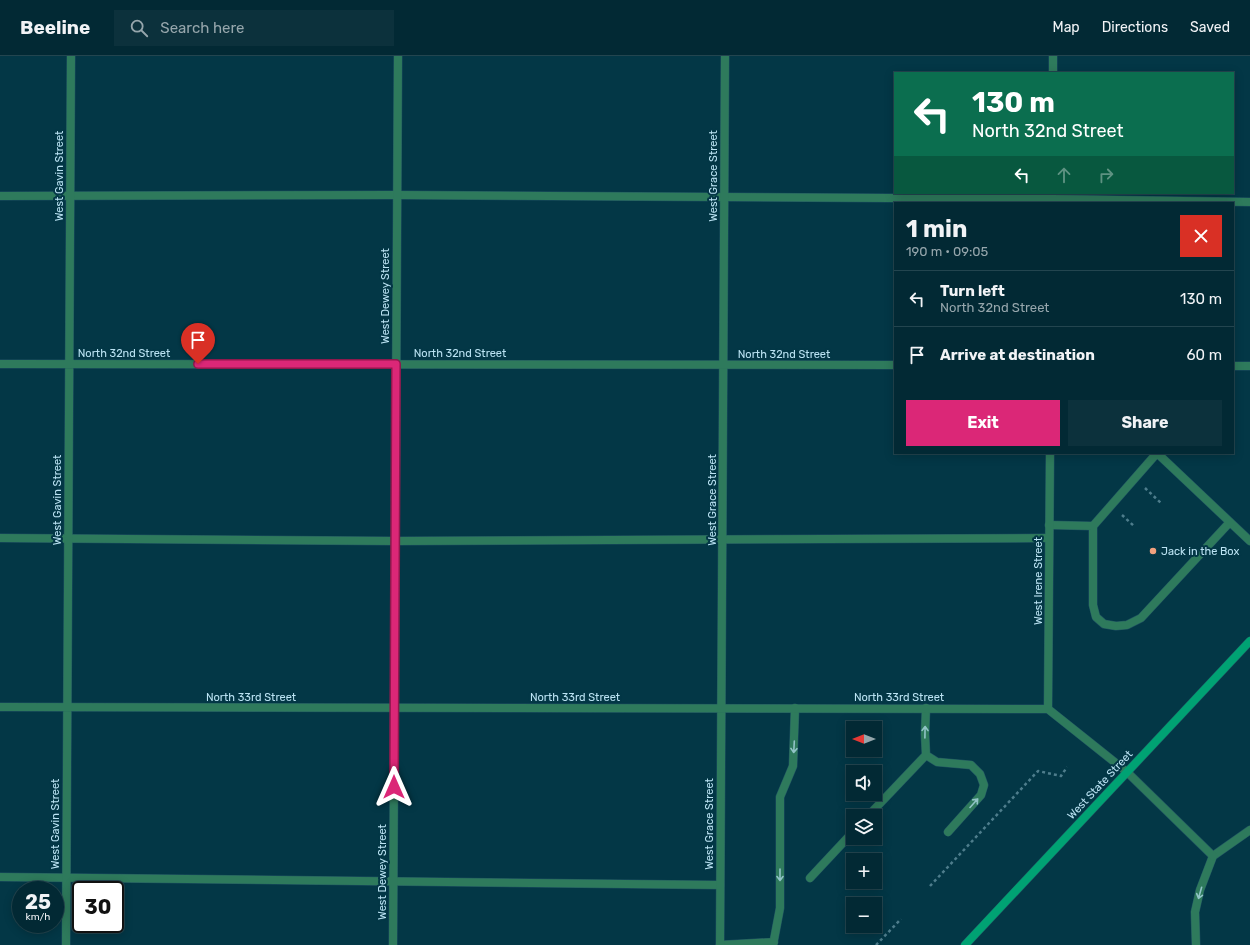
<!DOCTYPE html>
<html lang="en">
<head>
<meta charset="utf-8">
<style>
	:root { --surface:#022934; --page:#0c313c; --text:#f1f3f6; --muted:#96a6ac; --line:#23454f; --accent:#db2777 }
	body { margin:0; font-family:Rubik,sans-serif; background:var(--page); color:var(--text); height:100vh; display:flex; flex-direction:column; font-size:15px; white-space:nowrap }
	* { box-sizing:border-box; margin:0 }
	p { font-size:13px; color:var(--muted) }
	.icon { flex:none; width:22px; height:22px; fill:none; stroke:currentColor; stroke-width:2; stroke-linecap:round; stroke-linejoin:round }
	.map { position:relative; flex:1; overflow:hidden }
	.sheet { position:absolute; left:894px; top:146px; width:340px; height:252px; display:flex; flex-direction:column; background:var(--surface); border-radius:0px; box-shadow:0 2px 10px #0003,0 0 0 1px var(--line) }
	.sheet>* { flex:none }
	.top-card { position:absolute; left:894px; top:16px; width:340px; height:122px; border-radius:0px; box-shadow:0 2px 10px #0003,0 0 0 1px var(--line); background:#0b6e4f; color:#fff; overflow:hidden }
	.needle { width:26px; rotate:270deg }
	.buttons { position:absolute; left:846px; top:665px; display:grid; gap:8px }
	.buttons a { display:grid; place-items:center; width:36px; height:36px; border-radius:0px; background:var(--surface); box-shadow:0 2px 10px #0003,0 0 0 1px var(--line); font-size:20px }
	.speed { position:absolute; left:12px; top:825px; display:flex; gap:8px; font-size:20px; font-weight:700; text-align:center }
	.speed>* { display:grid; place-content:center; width:52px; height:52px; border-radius:50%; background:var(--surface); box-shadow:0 2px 10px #0003,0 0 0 1px var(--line); line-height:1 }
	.speed small { font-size:10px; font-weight:400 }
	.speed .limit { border:2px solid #111; border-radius:6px; background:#fff; color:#111 }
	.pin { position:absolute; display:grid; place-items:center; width:34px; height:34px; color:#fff; margin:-41px -17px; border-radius:50% 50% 50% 0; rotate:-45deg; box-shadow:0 0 4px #0007 }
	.pin .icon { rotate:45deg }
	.me { position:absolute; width:44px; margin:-22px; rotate:0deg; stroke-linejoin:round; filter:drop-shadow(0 0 3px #0008) }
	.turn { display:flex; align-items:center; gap:14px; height:84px; padding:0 12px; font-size:18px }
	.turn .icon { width:52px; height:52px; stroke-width:2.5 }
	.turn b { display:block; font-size:28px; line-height:34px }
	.lanes { display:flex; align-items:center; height:38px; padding:0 12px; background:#0003; justify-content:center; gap:20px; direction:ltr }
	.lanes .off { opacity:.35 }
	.round { display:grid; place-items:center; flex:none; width:42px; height:42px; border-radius:0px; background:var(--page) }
	.summary { display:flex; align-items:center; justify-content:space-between; height:68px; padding:0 12px }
	h1 { font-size:24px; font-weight:700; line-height:30px }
	.button { display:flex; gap:8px; margin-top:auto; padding:8px 12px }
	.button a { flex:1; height:46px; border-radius:0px; background:var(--accent); color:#fff; font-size:16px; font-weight:700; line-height:46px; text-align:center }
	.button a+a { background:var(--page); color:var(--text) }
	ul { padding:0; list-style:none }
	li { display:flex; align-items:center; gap:12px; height:56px; padding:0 12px; border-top:1px solid var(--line) }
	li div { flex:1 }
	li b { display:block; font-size:15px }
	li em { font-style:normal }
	header { display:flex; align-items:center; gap:24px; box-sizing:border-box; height:56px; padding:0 20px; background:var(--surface); border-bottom:1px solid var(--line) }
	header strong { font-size:19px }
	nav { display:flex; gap:22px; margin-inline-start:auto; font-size:14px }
	.search { width:280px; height:36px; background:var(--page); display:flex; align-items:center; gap:10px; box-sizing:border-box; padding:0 14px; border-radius:0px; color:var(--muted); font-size:15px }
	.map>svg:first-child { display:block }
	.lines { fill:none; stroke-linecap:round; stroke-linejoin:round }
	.lane-casing { stroke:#205362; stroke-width:9 }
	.street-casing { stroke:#205362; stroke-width:9 }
	.secondary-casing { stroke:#205362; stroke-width:9 }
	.path { stroke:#4e7d8c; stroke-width:2.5; stroke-dasharray:3 3; stroke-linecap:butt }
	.lane { stroke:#2e7a5c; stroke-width:8 }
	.street { stroke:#2e7a5c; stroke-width:8 }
	.secondary { stroke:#00a273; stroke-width:8 }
	.oneway { stroke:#91c4c6 }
	.route-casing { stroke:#8e194d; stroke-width:10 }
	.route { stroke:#db2777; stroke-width:7 }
	.poi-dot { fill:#f2a17e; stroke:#033746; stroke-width:1.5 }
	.labels { text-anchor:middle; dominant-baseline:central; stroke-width:4; stroke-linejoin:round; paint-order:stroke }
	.street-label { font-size:11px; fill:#bbe3f3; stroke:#033746 }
	.poi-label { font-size:11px; fill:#bbe3f3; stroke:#033746; text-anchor:start }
</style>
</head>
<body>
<header>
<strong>Beeline</strong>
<div class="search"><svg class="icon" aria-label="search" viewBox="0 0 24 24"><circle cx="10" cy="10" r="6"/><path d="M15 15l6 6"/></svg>Search here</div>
<nav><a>Map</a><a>Directions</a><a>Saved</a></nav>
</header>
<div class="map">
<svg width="1250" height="889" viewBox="0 0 1250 889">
	<rect width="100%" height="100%" fill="#033746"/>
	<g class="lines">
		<!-- lane casing -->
		<g class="lane-casing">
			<path id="lane" d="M0,140L397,139L1052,143L1250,146
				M1157,397L1250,485
				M1049,469L1093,470L1157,397
				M1093,470V549L1096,561L1104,568L1116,570L1127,569L1141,562L1230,466
				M0,482L395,485L1049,482
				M926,699L937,706L971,709L980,718L984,729L981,739L948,776
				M868,760L926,699L925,678L926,652
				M0,821L720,829
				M810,822L853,776
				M720,889L774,886
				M773,889L780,852V741L793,710L795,652
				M1196,889L1195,856L1200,834L1213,800L1250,774"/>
		</g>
		<!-- street casing -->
		<g class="street-casing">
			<path id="street" d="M1053,17V0
				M1052,147V137
				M0,308L895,309
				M1233,310H1250
				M0,651L1048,653L1127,716L1213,800
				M1048,653L1050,397
				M66,889L71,0
				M393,889L398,0
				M720,889L725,0"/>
		</g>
		<!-- secondary casing -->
		<g class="secondary-casing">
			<path id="secondary" d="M965,889L1250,585"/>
		</g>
		<!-- path -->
		<path class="path" d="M1145,432L1162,448
			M1122,459L1135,471
			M930,830L1038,715L1061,720L1067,711
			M876,889L901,863"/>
		<!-- lane -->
		<use href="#lane" class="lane"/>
		<!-- street -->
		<use href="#street" class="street"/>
		<!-- secondary -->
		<use href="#secondary" class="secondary"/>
	</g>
	<!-- one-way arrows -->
	<defs><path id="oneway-shaft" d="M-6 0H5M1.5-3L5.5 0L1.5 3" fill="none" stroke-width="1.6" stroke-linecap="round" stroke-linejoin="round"/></defs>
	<g class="oneway">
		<use href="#oneway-shaft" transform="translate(925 676) rotate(-89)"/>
		<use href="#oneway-shaft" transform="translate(794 691) rotate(93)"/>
		<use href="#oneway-shaft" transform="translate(974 747) rotate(-48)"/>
		<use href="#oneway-shaft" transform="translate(780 819) rotate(90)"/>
		<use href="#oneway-shaft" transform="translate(1200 837) rotate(106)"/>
	</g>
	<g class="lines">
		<!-- route casing -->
		<g class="route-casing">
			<path id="route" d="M198,308H396L394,731"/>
		</g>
		<!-- route -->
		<use href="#route" class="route"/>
	</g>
	<!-- markers -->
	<circle class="poi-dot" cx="1153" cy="495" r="4"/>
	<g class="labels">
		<!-- street labels -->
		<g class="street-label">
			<text transform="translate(59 120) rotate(-90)">West Gavin Street</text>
			<text transform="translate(713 120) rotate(-90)">West Grace Street</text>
			<text transform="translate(385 240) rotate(-90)">West Dewey Street</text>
			<text x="124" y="297">North 32nd Street</text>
			<text x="460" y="297">North 32nd Street</text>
			<text x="784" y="298">North 32nd Street</text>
			<text transform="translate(57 444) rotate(-90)">West Gavin Street</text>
			<text transform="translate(712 444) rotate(-90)">West Grace Street</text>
			<text transform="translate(1038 525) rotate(-90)">West Irene Street</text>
			<text x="251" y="641">North 33rd Street</text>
			<text x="575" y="641">North 33rd Street</text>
			<text x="899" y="641">North 33rd Street</text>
			<text transform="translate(1100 729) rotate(-47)">West State Street</text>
			<text transform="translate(55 768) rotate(-90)">West Gavin Street</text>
			<text transform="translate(709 768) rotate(-90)">West Grace Street</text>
			<text transform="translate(382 816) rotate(-90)">West Dewey Street</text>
		</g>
		<!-- poi labels -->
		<g class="poi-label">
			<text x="1161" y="495">Jack in the Box</text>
		</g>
	</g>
</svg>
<div class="buttons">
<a><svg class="needle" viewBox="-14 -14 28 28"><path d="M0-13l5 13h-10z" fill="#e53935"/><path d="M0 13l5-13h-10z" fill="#96a6ac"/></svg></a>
<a><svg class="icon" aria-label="sound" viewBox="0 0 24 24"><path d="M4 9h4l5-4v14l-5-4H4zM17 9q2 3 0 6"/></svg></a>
<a><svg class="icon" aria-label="layers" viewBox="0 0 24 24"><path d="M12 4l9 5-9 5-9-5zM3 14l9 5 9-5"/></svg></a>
<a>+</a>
<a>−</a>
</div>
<div class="speed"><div>25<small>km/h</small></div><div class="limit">30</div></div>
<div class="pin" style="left:198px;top:308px;background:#d93025"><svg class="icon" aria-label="arrive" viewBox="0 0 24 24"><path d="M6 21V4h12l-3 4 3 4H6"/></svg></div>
<svg class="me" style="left:394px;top:731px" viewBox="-20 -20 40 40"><path d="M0-17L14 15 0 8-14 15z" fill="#db2777" stroke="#fff" stroke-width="4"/></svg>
<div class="top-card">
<div class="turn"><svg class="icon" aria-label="left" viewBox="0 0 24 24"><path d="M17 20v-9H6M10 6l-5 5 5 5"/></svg><div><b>130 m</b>North 32nd Street</div></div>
<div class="lanes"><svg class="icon" aria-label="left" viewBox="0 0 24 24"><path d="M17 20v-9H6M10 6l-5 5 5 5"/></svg><svg class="icon off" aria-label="ahead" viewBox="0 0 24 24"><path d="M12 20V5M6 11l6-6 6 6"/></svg><svg class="icon off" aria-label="right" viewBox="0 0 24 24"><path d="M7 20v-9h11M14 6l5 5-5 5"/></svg></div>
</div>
<section class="sheet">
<div class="summary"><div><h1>1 min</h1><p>190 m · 09:05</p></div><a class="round" style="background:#d93025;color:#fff"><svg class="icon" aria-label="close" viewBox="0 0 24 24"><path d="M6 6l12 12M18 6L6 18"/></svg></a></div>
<ul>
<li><svg class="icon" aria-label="left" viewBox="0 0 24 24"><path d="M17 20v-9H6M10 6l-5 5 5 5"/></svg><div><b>Turn left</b><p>North 32nd Street</p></div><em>130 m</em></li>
<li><svg class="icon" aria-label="arrive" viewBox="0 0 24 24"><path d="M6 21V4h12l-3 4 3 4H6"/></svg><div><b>Arrive at destination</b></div><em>60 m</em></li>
</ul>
<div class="button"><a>Exit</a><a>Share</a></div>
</section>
</div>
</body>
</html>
